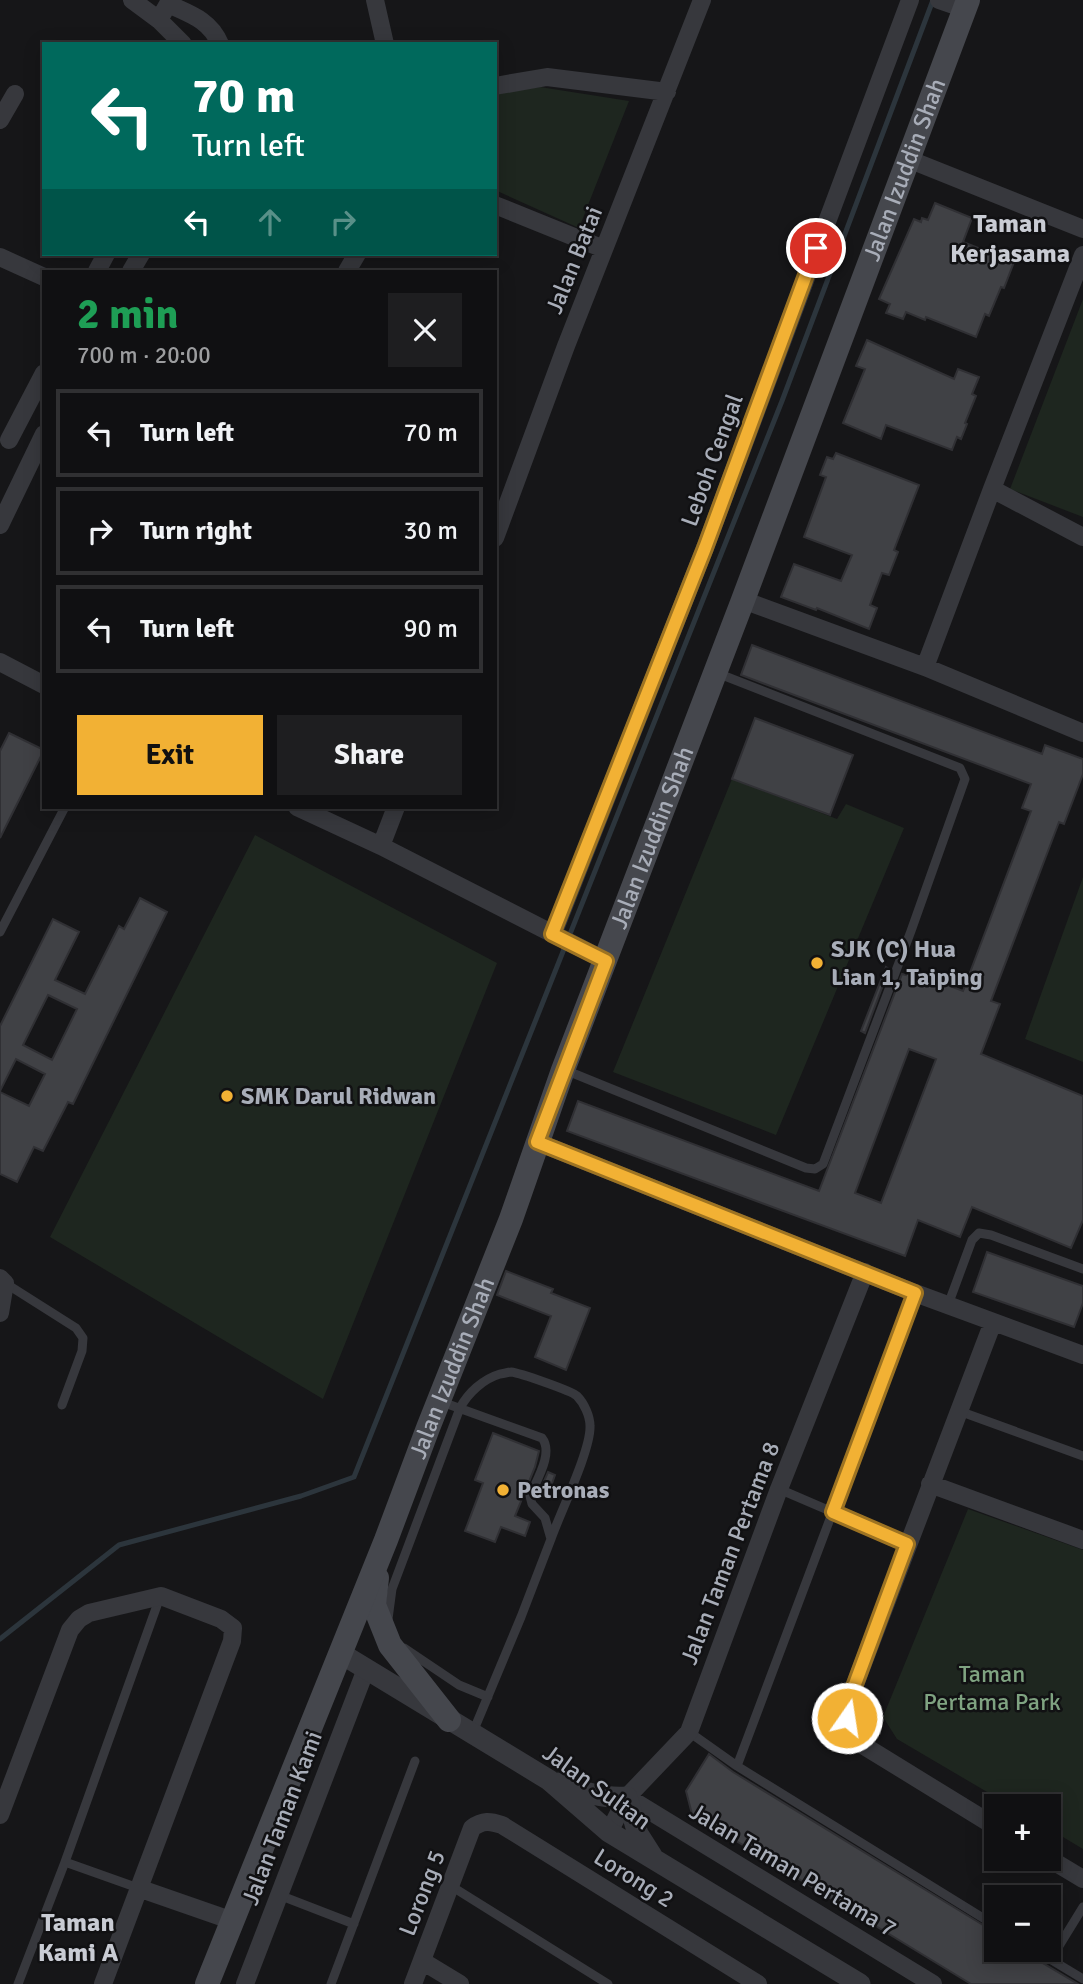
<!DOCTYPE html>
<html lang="en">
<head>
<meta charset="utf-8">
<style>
	:root { --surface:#101012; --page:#1e1e20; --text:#f1f3f6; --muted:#9c9d9f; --line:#303032; --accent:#f2b134 }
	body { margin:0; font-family:Signika,sans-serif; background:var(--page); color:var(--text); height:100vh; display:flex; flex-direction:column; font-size:26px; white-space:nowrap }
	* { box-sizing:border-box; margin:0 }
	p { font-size:23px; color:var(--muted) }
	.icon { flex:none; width:38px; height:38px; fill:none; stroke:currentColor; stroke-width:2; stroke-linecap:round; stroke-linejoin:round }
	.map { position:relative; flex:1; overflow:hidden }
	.panel { position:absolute; left:42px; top:270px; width:455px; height:539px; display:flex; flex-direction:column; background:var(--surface); border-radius:0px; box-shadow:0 4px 18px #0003,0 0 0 2px var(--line) }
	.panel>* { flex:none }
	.banner { position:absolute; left:42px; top:42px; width:455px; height:214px; border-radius:0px; box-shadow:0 4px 18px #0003,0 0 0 2px var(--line); background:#00695c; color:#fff; overflow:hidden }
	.tools { position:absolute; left:984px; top:1794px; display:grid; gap:14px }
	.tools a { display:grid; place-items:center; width:77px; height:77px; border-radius:0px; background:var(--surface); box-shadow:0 4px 18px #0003,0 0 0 2px var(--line); font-size:35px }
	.pin { position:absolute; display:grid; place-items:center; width:60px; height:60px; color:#fff; margin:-30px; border:4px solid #fff; border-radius:50%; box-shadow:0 2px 7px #0007 }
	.me { position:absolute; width:77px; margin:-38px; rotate:13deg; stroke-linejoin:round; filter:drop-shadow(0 0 5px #0008) }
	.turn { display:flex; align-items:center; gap:24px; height:147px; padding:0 35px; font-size:32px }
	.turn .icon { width:91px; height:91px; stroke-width:2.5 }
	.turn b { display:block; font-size:49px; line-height:60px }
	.lanes { display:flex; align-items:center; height:66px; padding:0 35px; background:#0003; justify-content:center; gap:35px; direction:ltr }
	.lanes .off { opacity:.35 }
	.round { display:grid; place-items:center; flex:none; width:74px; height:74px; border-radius:0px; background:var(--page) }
	.head { display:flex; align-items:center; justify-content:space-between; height:119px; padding:0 35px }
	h1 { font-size:42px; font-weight:800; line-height:52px; color:#1e9e55 }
	.primary-button { display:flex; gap:14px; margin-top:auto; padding:14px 35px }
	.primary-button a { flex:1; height:80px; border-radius:0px; background:var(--accent); color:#111; font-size:28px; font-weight:800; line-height:80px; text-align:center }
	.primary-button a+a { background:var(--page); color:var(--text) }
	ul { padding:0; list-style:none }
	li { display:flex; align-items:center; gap:21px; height:88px; margin:0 14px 10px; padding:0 21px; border:4px solid var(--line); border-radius:0px }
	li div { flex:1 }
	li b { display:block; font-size:26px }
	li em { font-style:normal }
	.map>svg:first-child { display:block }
	.green { fill:#1e261f }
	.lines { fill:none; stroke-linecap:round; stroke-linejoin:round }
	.stream { stroke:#2c353c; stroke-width:5 }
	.building { fill:#404145; stroke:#303034; stroke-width:2; fill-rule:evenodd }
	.service { stroke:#37383d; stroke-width:9 }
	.minor { stroke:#37383d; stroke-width:18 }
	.tertiary { stroke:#37383d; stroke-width:21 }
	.secondary { stroke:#45474d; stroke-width:24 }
	.route-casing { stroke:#9d7322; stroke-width:18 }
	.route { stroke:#f2b134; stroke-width:12 }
	.poi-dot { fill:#f2b134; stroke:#111113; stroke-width:2.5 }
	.labels { text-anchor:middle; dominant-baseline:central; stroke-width:5; stroke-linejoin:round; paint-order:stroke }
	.street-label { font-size:24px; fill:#a8adb8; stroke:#111113 }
	.poi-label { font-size:24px; font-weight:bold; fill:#a8adb8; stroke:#111113; text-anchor:start }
	.park-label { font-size:24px; fill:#7fa381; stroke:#111113 }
	.neighbourhood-label { font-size:26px; font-weight:bold; fill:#c9ccd4; stroke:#111113 }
</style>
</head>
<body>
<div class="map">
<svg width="1083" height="1984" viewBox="0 0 1083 1984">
	<rect width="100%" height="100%" fill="#161618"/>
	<!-- green -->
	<path class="green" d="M540,87L629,101L579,228L495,190V95L504,92Z
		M1083,299V517L1010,489Z
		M732,779L837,819L846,804L904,828L776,1135L613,1072Z
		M255,835L497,963L323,1399L50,1237Z
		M1083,877V1062L1025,1039Z
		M968,1509L1083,1550V1849L1048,1828V1806H1011L897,1739L883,1717Z"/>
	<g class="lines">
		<!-- stream -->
		<path class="stream" d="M0,1639L119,1545L301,1496L354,1477L782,401L933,0"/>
	</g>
	<!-- building -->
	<path class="building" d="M935,203L972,218L963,242L1014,262L1004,288L1001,287L989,316L985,314L976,337L926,317L925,320L906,312L903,319L886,313L890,304L879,299L914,219L921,222L922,218L928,220Z
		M867,340L954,379L958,369L979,377L972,394L976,396L965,423L967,424L961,439L957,437L952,450L886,425L881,439L843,423L865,369L856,366Z
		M836,453L919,485L897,542L894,550L898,552L889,575L882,573L870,605L877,608L869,629L817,608L816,610L781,597L794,564L841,581L852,555L804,537L826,477L820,475L827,457L833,459Z
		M752,645L1042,754L1045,745L1083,759V774L1064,824L1059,822L991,1001L1000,1004L981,1054L1083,1096V1220L1071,1248L972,1207L960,1237L918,1220L905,1256L567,1131L578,1101L819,1191L902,974L906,975L908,970L963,991L1031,811L1022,808L1031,784L741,675ZM909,1049L936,1059L881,1203L855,1193Z
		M755,718L853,755L830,815L732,779Z
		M9,733L44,750L0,838V751Z
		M140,898L167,912L73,1104L68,1102L43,1151L34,1147L17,1182L0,1174V1092L29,1106L45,1074L16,1059L0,1091V1026L53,919L79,932L55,980L85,994L119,926L124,929ZM48,995L77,1009L52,1060L23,1045Z
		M886,967L889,969L865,1033L861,1031Z
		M987,1252L1083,1286V1303L1074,1327L973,1292Z
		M506,1271L553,1289L551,1293L590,1308L566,1370L535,1357L551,1316L497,1295Z
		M493,1433L539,1451L535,1467L515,1516L530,1522L525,1536L501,1527L495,1542L465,1531L483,1483L475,1480Z
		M548,1472L555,1475L550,1489L542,1486Z
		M709,1754L733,1772L996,1933V1950H1028L1031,1956L1078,1984H971L692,1814L686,1791Z"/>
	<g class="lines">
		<!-- service -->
		<path class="service" d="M0,932L65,807
			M565,1070L806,1168L815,1169L823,1164L911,931L965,779L960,768L717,673
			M5,1283L76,1328L83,1338L82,1351L62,1405
			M948,1305L972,1240L979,1233L991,1235L1083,1269
			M442,1402L542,1438C554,1453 536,1481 530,1496L532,1504L545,1518L551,1539L521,1617L473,1732
			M959,1411L1083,1456
			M779,1489L907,1544
			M388,1619L392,1589L460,1408C468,1393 483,1379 500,1374C501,1374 510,1372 511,1372C520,1373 572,1391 577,1396C584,1403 590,1416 590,1426C591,1450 560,1513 551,1539
			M404,1648L459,1685L488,1697
			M689,1732L737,1766L996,1926
			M737,1766L915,1293
			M65,1862L141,1889
			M451,1886L608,1984
			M279,1895L354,1924
			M1035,1950L1083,1979
			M1051,1959L1083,1907
			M18,1984L65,1862L160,1597
			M331,1984L415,1761"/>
		<!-- minor -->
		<path class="minor" d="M132,0L159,20L183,44
			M375,0L385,44
			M939,0L965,9
			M159,20L168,4C190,14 210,20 220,44
			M495,86L547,77L667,92
			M0,120L15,94
			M908,159L1083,229
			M495,205L604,249
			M0,257L44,277
			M97,271L106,254
			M131,271L141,254
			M347,271L357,254
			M9,440L44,373
			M992,489L1083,537
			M0,525L44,434
			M495,538L566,346L702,0
			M743,600L925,667L1083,733
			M0,662L44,685
			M925,667L992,489L1083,255
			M297,807L381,846L606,961
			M381,846L396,807
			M553,934L705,548L910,0
			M537,1142L915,1293L1083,1355
			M0,1278L5,1283L0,1313
			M993,1322L848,1703L847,1718L851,1732L861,1744L996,1827
			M930,1484L1083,1540
			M627,1797L933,1984
			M0,1815L70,1630L79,1619L89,1613L161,1596L221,1619L233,1628L232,1641L103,1984
			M609,1832L627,1797L689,1732L779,1489L865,1272
			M1048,1858L1083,1879
			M141,1889L233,1921
			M422,1961L460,1984
			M245,1984L366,1669
			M413,1984L472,1828C483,1820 490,1821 502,1825L758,1984"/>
		<!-- tertiary -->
		<path class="tertiary" d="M340,1653L549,1780L609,1832L860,1984
			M558,1783C580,1791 603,1799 627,1797L638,1834L652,1856"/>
		<!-- secondary -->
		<g class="secondary">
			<path d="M377,1578L374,1605L390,1645L449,1720"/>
			<path id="s1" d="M207,1984L386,1540L428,1428L511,1219L563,1070L743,600L968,0"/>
		</g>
	</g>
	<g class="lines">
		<!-- route casing -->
		<g class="route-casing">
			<path id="route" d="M816,248L705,548L552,934L606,961L537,1142L915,1293L833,1512L907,1544L848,1703L847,1718"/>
		</g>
		<!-- route -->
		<use href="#route" class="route"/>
	</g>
	<!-- markers -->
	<g class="poi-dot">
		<circle cx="817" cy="963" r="7"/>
		<circle cx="227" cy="1096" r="7"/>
		<circle cx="503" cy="1490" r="7"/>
	</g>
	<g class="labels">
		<!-- street labels -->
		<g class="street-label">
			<text stroke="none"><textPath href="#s1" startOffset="1944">Jalan Izuddin Shah</textPath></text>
			<text transform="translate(574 260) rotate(-68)">Jalan Batai</text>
			<text transform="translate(712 460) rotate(-70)">Leboh Cengal</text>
			<text stroke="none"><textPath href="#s1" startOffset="1230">Jalan Izuddin Shah</textPath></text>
			<text stroke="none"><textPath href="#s1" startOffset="663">Jalan Izuddin Shah</textPath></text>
			<text transform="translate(730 1553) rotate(-69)">Jalan Taman Pertama 8</text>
			<text transform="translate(597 1787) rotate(36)">Jalan Sultan</text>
			<text transform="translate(282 1818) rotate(-69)">Jalan Taman Kami</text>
			<text transform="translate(793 1870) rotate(31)">Jalan Taman Pertama 7</text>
			<text transform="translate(634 1878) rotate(32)">Lorong 2</text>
			<text transform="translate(422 1893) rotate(-69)">Lorong 5</text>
		</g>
		<!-- poi labels -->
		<g class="poi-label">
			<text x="831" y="949">SJK (C) Hua<tspan x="831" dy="28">Lian 1, Taiping</tspan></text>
			<text x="241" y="1096">SMK Darul Ridwan</text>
			<text x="517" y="1490">Petronas</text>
		</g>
		<!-- park labels -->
		<g class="park-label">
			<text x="992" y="1674">Taman<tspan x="992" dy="28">Pertama Park</tspan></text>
		</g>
		<!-- neighbourhood labels -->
		<g class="neighbourhood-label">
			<text x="1010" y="224">Taman<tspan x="1010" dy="30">Kerjasama</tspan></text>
			<text x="78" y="1923">Taman<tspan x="78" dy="30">Kami A</tspan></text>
		</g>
	</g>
</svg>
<div class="tools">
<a>+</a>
<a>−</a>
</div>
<div class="pin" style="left:816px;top:248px;background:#d93025"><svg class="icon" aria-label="arrive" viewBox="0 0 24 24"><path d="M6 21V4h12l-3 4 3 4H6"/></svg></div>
<svg class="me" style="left:847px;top:1718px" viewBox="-20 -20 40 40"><circle r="17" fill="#f2b134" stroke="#fff" stroke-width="3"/><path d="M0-11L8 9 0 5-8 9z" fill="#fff"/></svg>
<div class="banner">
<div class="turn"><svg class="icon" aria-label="left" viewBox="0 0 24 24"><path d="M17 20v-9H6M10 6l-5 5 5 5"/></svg><div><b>70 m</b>Turn left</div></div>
<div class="lanes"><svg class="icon" aria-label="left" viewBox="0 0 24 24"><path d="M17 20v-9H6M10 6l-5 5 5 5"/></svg><svg class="icon off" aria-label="ahead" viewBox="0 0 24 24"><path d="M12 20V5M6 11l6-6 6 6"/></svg><svg class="icon off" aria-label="right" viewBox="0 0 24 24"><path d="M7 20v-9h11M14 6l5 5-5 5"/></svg></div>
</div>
<section class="panel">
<div class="head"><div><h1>2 min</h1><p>700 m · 20:00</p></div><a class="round"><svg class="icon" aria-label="close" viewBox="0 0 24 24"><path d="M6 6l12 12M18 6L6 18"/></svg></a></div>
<ul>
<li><svg class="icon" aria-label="left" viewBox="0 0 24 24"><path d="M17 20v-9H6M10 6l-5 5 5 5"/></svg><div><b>Turn left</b></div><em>70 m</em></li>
<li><svg class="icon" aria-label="right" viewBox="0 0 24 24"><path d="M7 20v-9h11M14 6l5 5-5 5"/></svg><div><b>Turn right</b></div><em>30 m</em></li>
<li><svg class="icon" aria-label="left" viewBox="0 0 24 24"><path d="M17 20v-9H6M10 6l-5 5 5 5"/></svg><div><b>Turn left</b></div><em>90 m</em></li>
</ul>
<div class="primary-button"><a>Exit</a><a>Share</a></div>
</section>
</div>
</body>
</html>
